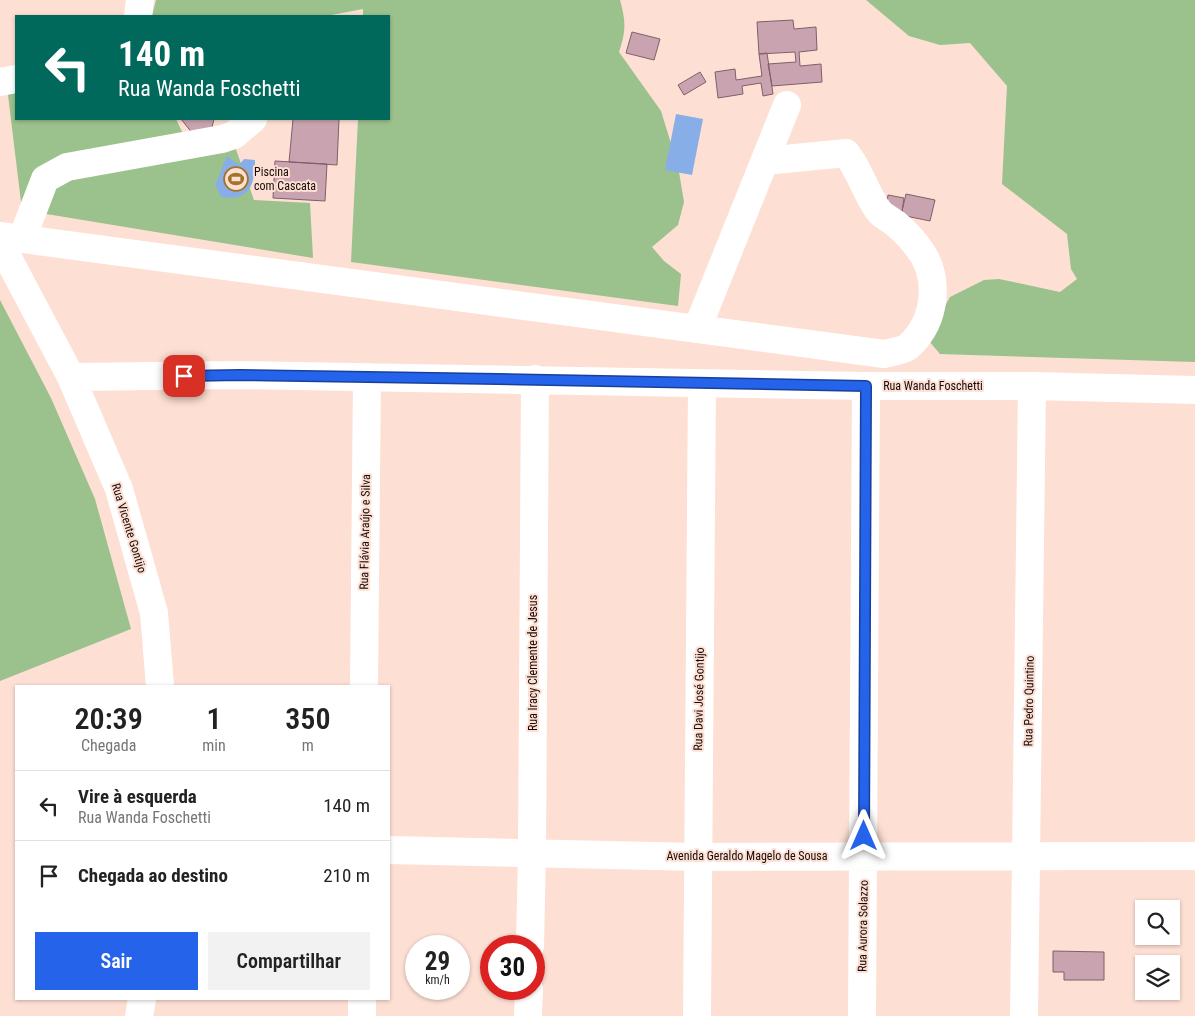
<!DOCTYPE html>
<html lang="pt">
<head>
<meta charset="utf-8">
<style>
	:root { --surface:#fff; --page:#f2f2f2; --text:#222; --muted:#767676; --line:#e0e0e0; --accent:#2563eb }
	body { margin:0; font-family:"Roboto Condensed",sans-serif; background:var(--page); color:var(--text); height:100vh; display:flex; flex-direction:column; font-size:19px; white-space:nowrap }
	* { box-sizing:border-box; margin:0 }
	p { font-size:16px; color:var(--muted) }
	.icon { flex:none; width:28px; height:28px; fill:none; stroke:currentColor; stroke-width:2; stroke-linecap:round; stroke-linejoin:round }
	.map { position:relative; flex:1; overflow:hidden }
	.sheet { position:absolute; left:15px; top:685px; width:375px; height:315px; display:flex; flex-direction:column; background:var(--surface); border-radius:0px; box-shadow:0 1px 4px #0004 }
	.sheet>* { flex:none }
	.top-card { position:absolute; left:15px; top:15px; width:375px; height:105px; border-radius:0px; box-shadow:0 1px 4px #0004; background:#00695c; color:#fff; overflow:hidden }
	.fabs { position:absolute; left:1135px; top:900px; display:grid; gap:10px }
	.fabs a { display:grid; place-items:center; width:45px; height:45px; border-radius:0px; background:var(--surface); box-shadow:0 1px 4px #0004; font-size:25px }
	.speed { position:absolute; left:405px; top:935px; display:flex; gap:10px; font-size:25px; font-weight:700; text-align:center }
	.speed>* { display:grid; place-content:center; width:65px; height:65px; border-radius:50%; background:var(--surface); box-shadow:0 1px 4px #0004; line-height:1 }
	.speed small { font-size:12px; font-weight:400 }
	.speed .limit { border:8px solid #d22; background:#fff; color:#111 }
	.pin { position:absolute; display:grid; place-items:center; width:42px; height:42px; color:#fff; margin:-21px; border-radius:10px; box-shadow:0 2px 8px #0006 }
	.me { position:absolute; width:55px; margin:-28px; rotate:0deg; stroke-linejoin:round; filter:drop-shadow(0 0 4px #0008) }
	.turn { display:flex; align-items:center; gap:18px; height:105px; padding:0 20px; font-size:22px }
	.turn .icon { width:65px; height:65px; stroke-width:2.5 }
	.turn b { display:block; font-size:35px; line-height:42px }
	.eta { display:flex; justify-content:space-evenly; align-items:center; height:85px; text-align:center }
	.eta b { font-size:30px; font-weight:600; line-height:35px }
	.button { display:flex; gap:10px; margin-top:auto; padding:10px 20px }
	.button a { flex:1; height:58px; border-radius:0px; background:var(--accent); color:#fff; font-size:20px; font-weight:600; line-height:58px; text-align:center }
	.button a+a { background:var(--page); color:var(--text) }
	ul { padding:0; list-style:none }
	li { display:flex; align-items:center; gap:15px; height:70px; padding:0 20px; border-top:1px solid var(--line) }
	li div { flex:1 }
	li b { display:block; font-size:19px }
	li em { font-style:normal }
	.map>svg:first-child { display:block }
	.green { fill:#9bc18c }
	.water { fill:#88aee8 }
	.building { fill:#c9a4b0; stroke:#7f5f6a }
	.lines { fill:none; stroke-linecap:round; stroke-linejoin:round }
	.minor { stroke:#fff; stroke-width:28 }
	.route-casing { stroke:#184099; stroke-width:12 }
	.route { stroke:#2563eb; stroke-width:9 }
	.labels { text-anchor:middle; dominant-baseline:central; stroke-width:4; stroke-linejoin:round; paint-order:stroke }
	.poi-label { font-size:12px; fill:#160b07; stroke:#fddfd4; text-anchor:start }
	.street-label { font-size:12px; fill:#160b07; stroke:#fddfd4 }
</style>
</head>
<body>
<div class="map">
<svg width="1195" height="1016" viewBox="0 0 1195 1016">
	<rect width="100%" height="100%" fill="#fddfd4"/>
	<!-- green -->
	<path class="green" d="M156,0H620C626,22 626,31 619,52L661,111L678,166L684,202L678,225L652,247L664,261L681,274L678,306L351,262L358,119H389V16H363V9L326,16H152Z
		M866,0H1195V362L940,354L929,341L940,315L950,297L984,280L999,279L1060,292L1077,279L1071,269L1067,234L1002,184L1007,86L970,43L940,45L909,36Z
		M16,85V119H176L185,138L229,130L254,200L310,203L313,258L22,210L7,87Z
		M0,300L51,398L95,499L131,629L0,681Z"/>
	<!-- water -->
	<path class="water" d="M676,114L703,119L692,175L665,170Z
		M227,156L239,165L244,159L255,160C255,184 250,202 221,197L215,184C221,174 222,165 227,156Z"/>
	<!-- building -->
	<path class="building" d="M793,20L794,29L816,27L817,50L799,52L800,66L821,64L822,82L772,86L768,64L796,62L795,52L759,54L757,22Z
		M632,32L660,39L654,60L626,53Z
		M767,53L773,94L763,96L761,83L742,86L743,94L718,98L715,72L735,69L736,80L762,76L759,54Z
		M700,72L706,82L684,95L678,85Z
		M181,119H214L211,131L193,134Z
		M293,119H339L337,165L289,162Z
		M275,161L327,164L325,201L273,198Z
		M906,194L935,200L930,221L901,215Z
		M888,195L904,198L902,212L886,209Z
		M1053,951L1104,952V980H1064V972H1053Z"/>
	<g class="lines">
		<!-- minor -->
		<path class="minor" d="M138,16L140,0
			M0,82L16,79
			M0,236L884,354C891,352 903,351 909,346C937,320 941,275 917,246C911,238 903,230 896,224C890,219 882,216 878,210C865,192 860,170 846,153L765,161
			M22,239L45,179L67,167L222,139L234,135L253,119
			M0,243L71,377L119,489L154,613L160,686
			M697,329L787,105
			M71,377L240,375L866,386H1032L1195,390
			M364,686L367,377
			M389,850L698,857L1195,856
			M530,946L532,852L535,379
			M139,1016L142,999
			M362,1016V999
			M528,1016L529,989
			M697,1016L702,383
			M862,1016L866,386
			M1024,1016L1032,386"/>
	</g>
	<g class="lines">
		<!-- route casing -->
		<g class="route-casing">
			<path id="route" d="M184,376L240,375L498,379L866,386L864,836"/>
		</g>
		<!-- route -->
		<use href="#route" class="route"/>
	</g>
	<!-- icons -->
	<defs>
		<g id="stadium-ring" transform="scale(1.25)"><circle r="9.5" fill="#fddfd4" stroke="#a47228" stroke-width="1.5"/><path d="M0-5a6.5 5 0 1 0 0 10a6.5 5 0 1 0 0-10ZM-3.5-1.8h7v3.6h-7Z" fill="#a47228"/></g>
	</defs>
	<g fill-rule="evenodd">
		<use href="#stadium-ring" x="236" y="179"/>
	</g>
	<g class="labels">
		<!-- poi labels -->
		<g class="poi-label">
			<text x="254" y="172">Piscina<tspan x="254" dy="14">com Cascata</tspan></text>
		</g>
		<!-- street labels -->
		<g class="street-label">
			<text x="933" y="386">Rua Wanda Foschetti</text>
			<text transform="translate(129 528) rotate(73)">Rua Vicente Gontijo</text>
			<text transform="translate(365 532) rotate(-89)">Rua Flávia Araújo e Silva</text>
			<text transform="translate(533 663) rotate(-90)">Rua Iracy Clemente de Jesus</text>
			<text transform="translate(699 699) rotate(-89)">Rua Davi José Gontijo</text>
			<text transform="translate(1029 701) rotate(-89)">Rua Pedro Quintino</text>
			<text x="747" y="856">Avenida Geraldo Magelo de Sousa</text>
			<text transform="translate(863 926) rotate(-89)">Rua Aurora Solazzo</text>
		</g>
	</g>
</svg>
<div class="fabs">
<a><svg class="icon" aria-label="search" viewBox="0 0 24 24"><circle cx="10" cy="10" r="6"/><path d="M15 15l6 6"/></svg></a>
<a><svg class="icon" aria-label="layers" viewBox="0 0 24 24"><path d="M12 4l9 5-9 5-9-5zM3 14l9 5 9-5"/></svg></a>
</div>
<div class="speed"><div>29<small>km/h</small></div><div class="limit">30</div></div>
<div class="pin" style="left:184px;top:376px;background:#d93025"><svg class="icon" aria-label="arrive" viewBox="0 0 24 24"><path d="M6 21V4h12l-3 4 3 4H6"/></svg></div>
<svg class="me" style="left:864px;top:836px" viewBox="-20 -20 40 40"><path d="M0-17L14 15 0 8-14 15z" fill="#2563eb" stroke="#fff" stroke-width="4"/></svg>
<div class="top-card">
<div class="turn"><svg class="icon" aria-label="left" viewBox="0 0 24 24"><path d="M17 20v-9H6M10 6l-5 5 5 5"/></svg><div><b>140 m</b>Rua Wanda Foschetti</div></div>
</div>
<section class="sheet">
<div class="eta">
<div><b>20:39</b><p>Chegada</p></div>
<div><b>1</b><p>min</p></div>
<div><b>350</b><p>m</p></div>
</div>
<ul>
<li><svg class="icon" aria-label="left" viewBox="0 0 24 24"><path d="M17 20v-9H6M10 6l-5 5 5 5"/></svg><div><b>Vire à esquerda</b><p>Rua Wanda Foschetti</p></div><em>140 m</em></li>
<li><svg class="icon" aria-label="arrive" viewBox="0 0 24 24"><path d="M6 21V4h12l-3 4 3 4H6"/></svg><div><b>Chegada ao destino</b></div><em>210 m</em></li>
</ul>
<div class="button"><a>Sair</a><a>Compartilhar</a></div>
</section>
</div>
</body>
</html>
